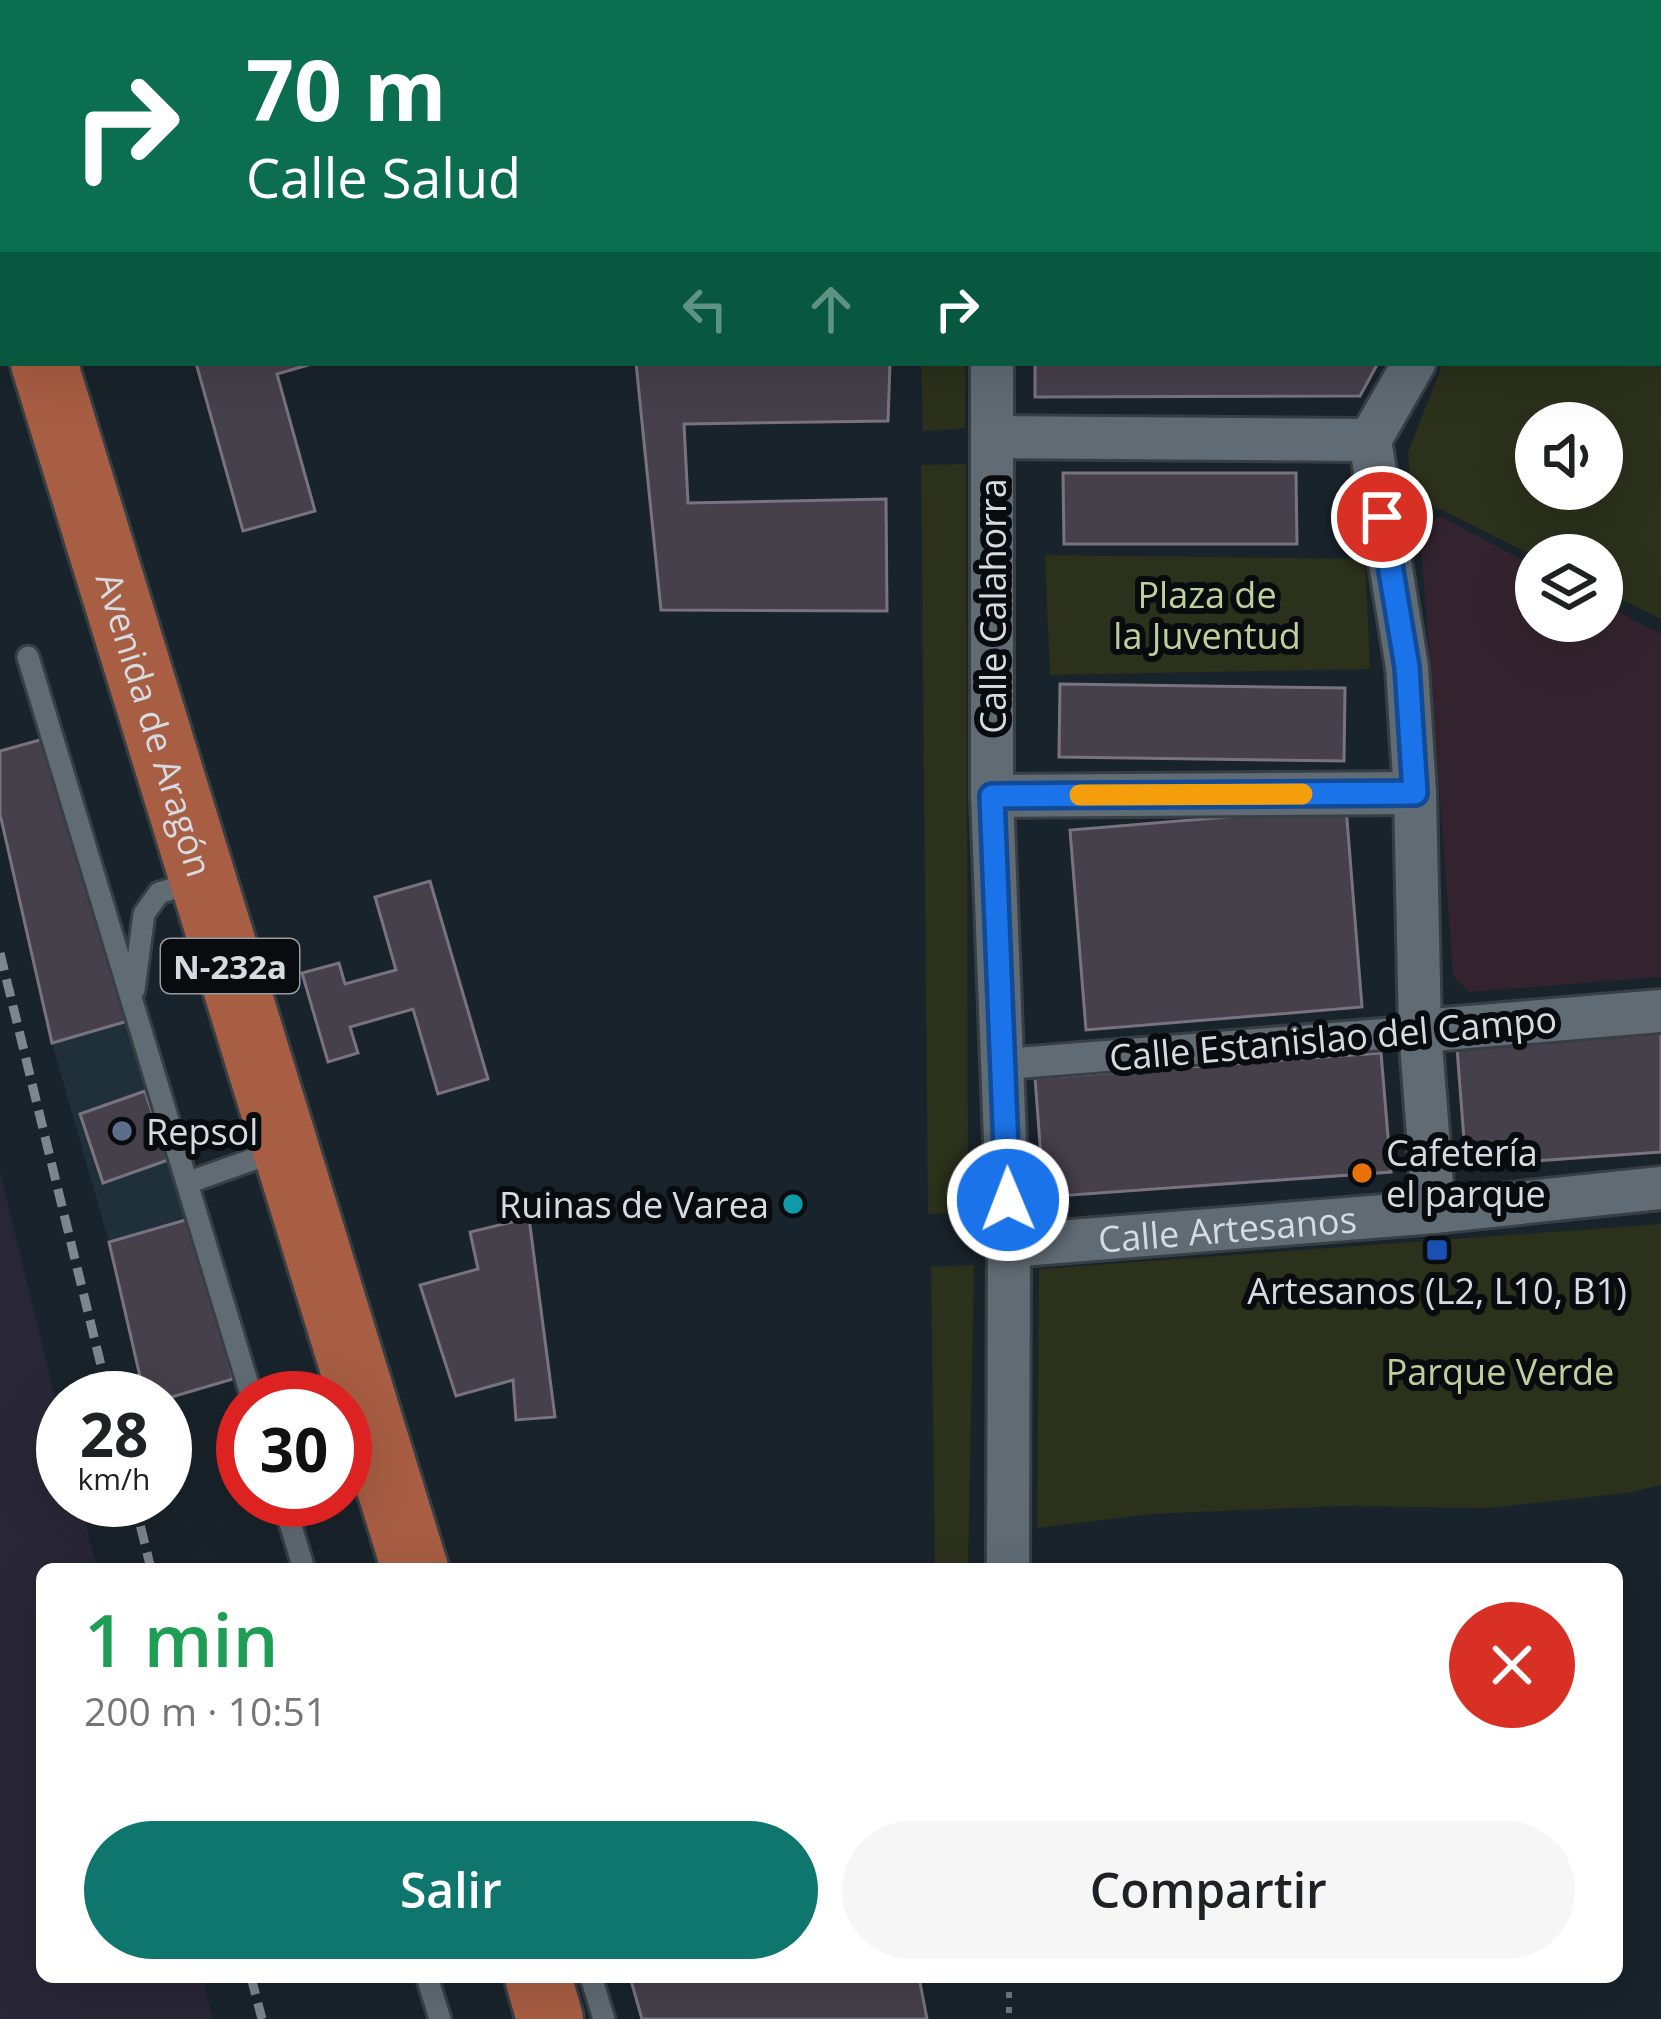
<!DOCTYPE html>
<html lang="es">
<head>
<meta charset="utf-8">
<style>
	:root { --surface:#fff; --page:#f6f6f6; --text:#202124; --muted:#757577; --accent:#0f766e }
	body { margin:0; font-family:"Open Sans",sans-serif; background:var(--page); color:var(--text); height:100vh; display:flex; flex-direction:column; font-size:45px; white-space:nowrap }
	* { box-sizing:border-box; margin:0 }
	p { font-size:39px; color:var(--muted) }
	.icon { flex:none; width:66px; height:66px; fill:none; stroke:currentColor; stroke-width:2; stroke-linecap:round; stroke-linejoin:round }
	.map { position:relative; flex:1; overflow:hidden }
	.side { position:absolute; left:36px; top:1563px; width:1587px; height:420px; display:flex; flex-direction:column; background:var(--surface); border-radius:18px; box-shadow:0 12px 48px #0002 }
	.side>* { flex:none }
	.hud { position:absolute; left:0px; top:0px; width:1662px; height:366px; box-shadow:0 12px 48px #0002; background:#0b6e4f; color:#fff; overflow:hidden }
	.fabs { position:absolute; left:1515px; top:402px; display:grid; gap:24px }
	.fabs a { display:grid; place-items:center; width:108px; height:108px; border-radius:50%; background:var(--surface); box-shadow:0 12px 48px #0002; font-size:60px }
	.speed { position:absolute; left:36px; top:1371px; display:flex; gap:24px; font-size:60px; font-weight:700; text-align:center }
	.speed>* { display:grid; place-content:center; width:156px; height:156px; border-radius:50%; background:var(--surface); box-shadow:0 12px 48px #0002; line-height:1 }
	.speed small { font-size:30px; font-weight:400 }
	.speed .limit { border:18px solid #d22; background:#fff; color:#111 }
	.pin { position:absolute; display:grid; place-items:center; width:102px; height:102px; color:#fff; margin:-51px; border:6px solid #fff; border-radius:50%; box-shadow:0 3px 12px #0007 }
	.me { position:absolute; width:132px; margin:-66px; rotate:359deg; stroke-linejoin:round; filter:drop-shadow(0 0 9px #0008) }
	.turn { display:flex; align-items:center; gap:42px; height:252px; padding:0 48px; font-size:54px }
	.turn .icon { width:156px; height:156px; stroke-width:2.5 }
	.turn b { display:block; font-size:84px; line-height:102px }
	.lanes { display:flex; align-items:center; height:114px; padding:0 48px; background:#0003; justify-content:center; gap:60px; direction:ltr }
	.lanes .off { opacity:.35 }
	.round { display:grid; place-items:center; flex:none; width:126px; height:126px; border-radius:63px; background:var(--page) }
	.overview { display:flex; align-items:center; justify-content:space-between; height:204px; padding:0 48px }
	h1 { font-size:72px; font-weight:600; line-height:90px; color:#1e9e55 }
	.action { display:flex; gap:24px; margin-top:auto; padding:24px 48px }
	.action a { flex:1; height:138px; border-radius:72px; background:var(--accent); color:#fff; font-size:48px; font-weight:600; line-height:138px; text-align:center }
	.action a+a { background:var(--page); color:var(--text) }
	.map>svg:first-child { display:block }
	.built { fill:#20303a }
	.industrial { fill:#292637 }
	.education { fill:#33232e }
	.green { fill:#2b311b; fill-rule:evenodd }
	.building { fill:#46404b; stroke:#79737f; stroke-width:3 }
	.lines { fill:none; stroke-linecap:round; stroke-linejoin:round }
	.service-casing { stroke:#373e44; stroke-width:27 }
	.pedestrian-casing { stroke:#373e44; stroke-width:36 }
	.minor-casing { stroke:#373e44; stroke-width:48 }
	.primary-casing { stroke:#373e44; stroke-width:72 }
	.path { stroke:#70787f; stroke-width:6; stroke-dasharray:6 9; stroke-linecap:butt }
	.service { stroke:#606b74; stroke-width:21 }
	.pedestrian { stroke:#606b74; stroke-width:30 }
	.minor { stroke:#606b74; stroke-width:42 }
	.primary { stroke:#a85e43; stroke-width:66 }
	.rail { stroke:#7e868d; stroke-width:9; stroke-dasharray:18 9; stroke-linecap:butt }
	.route-casing { stroke:#114b97; stroke-width:30 }
	.route { stroke:#1a73e8; stroke-width:21 }
	.slow { stroke:#f59e0b; stroke-width:21 }
	.service-dot { fill:#5c6f8a; stroke:#080c0f; stroke-width:4.5 }
	.food-dot { fill:#e8710a; stroke:#080c0f; stroke-width:4.5 }
	.culture-dot { fill:#0f9aa8; stroke:#080c0f; stroke-width:4.5 }
	.transit-dot { fill:#1a4fb4; stroke:#080c0f; stroke-width:4.5 }
	.labels { text-anchor:middle; dominant-baseline:central; stroke-width:12; stroke-linejoin:round; paint-order:stroke }
	.shield { fill:#080c0f; stroke:#989da2; stroke-width:3 }
	.shield-label { font-size:33px; font-weight:bold; fill:#d5dbe1 }
	.park-label { font-size:36px; fill:#bfcf9b; stroke:#080c0f }
	.street-label { font-size:36px; fill:#d5dbe1; stroke:#080c0f }
	.poi-label { font-size:36px; fill:#d5dbe1; stroke:#080c0f; text-anchor:start }
</style>
</head>
<body>
<div class="map">
<svg width="1661" height="2019" viewBox="0 0 1661 2019">
	<rect width="100%" height="100%" fill="#19232b"/>
	<!-- built -->
	<path class="built" d="M135,1019L192,1218L109,1242L52,1043Z"/>
	<!-- industrial -->
	<path class="industrial" d="M0,1172L63,1430V1500H80L97,1569H42V1977H202L213,2019H0Z"/>
	<!-- education -->
	<path class="education" d="M1440,516L1536,567V621H1602V603L1661,634V977L1469,992L1453,976L1420,530Z"/>
	<!-- green -->
	<path class="green" d="M1659,248L1661,249V619L1602,590V555L1536,557L1442,510L1412,503L1408,452L1443,363H1659ZM1536,423H1602V489H1536Z
		M921,363H965V428L923,431Z
		M966,464L968,1213L928,1214L921,465Z
		M1045,555L1365,559L1370,669L1050,675Z
		M1661,1224V1485L1627,1493L1488,1508L1339,1506L1151,1514L1037,1528L1039,1269Z
		M974,1265L968,1569H935L931,1267Z"/>
	<!-- building -->
	<path class="building" d="M95,0H522L523,3H96Z
		M875,0H927V3H875Z
		M1082,0H1162L1160,3Z
		M1489,0H1566L1489,3Z
		M1659,98L1661,99V185L1659,184Z
		M196,363H315L277,374L315,511L243,531Z
		M636,363H890L888,421L684,424L688,503L886,499L887,611L661,610Z
		M1035,363H1378L1360,396L1035,397Z
		M1063,473H1296L1297,544H1064Z
		M1060,684L1345,688L1344,761L1059,757Z
		M43,739L135,1019L52,1043L0,814V751Z
		M1346,807L1362,1007L1086,1030L1070,830Z
		M430,881L488,1079L438,1094L413,1009L350,1027L358,1053L328,1062L302,973L339,963L345,984L396,970L375,897Z
		M1661,1032V1152L1466,1166L1457,1048Z
		M1381,1053L1391,1172L1044,1197L1035,1078Z
		M145,1091L168,1160L103,1183L80,1114Z
		M192,1218L233,1379L165,1399L145,1398L109,1242Z
		M529,1218L555,1417L516,1420L513,1380L456,1396L420,1285L478,1269L470,1232Z
		M630,1977H919L927,2019H642Z"/>
	<g class="lines">
		<!-- service casing -->
		<g class="service-casing">
			<path id="service" d="M28,657L252,1398
				M134,990L144,914L159,893L198,881
				M187,1183L277,1151
				M283,1500L304,1569
				M427,1977L440,2019
				M591,1977L604,2019"/>
		</g>
		<!-- pedestrian casing -->
		<g class="pedestrian-casing">
			<path id="pedestrian" d="M1005,1064L1420,1031"/>
		</g>
		<!-- minor casing -->
		<g class="minor-casing">
			<g id="minor">
				<path d="M1261,0L1267,3"/>
				<path d="M992,3V0"/>
				<path d="M1461,3V0"/>
				<path d="M1600,3L1601,0"/>
				<path d="M1659,211L1661,212"/>
				<path d="M992,363V796L1009,1246L1008,1569"/>
				<path d="M1414,363L1370,440L1407,667L1415,793L1420,1031L1434,1212"/>
				<path d="M992,437L1370,440"/>
				<path d="M992,796L1415,793"/>
				<path d="M1420,1031L1661,1011"/>
				<path id="s1" d="M1009,1246L1434,1212L1661,1188"/>
			</g>
		</g>
		<!-- primary casing -->
		<g class="primary-casing">
			<g id="primary">
				<path d="M0,219L3,228"/>
				<path id="s2" d="M44,363L415,1569"/>
				<path d="M538,1977L550,2019"/>
			</g>
		</g>
		<!-- path -->
		<path class="path" d="M1009,1977V2019"/>
		<!-- service -->
		<use href="#service" class="service"/>
		<!-- pedestrian -->
		<use href="#pedestrian" class="pedestrian"/>
		<!-- minor -->
		<use href="#minor" class="minor"/>
		<!-- primary -->
		<use href="#primary" class="primary"/>
		<!-- rail -->
		<path class="rail" d="M0,953L109,1398
			M134,1500L151,1569
			M251,1977L262,2019"/>
	</g>
	<g class="lines">
		<!-- route casing -->
		<g class="route-casing">
			<path id="route" d="M1008,1200L992,796L1415,793L1407,667L1382,517"/>
		</g>
		<!-- route -->
		<use href="#route" class="route"/>
		<!-- slow -->
		<path class="slow" d="M1080,795L1302,794"/>
	</g>
	<!-- markers -->
	<circle class="service-dot" cx="122" cy="1131" r="12"/>
	<circle class="food-dot" cx="1362" cy="1173" r="12"/>
	<circle class="culture-dot" cx="793" cy="1204" r="12"/>
	<rect class="transit-dot" x="1425" y="1238" width="24" height="24" rx="6"/>
	<g class="labels">
		<!-- shield labels -->
		<rect class="shield" x="161" y="939" width="138" height="54" rx="9"/>
		<g class="shield-label">
			<text x="230" y="966">N-232a</text>
		</g>
		<!-- park labels -->
		<g class="park-label">
			<text x="1207" y="594">Plaza de<tspan x="1207" dy="41">la Juventud</tspan></text>
			<text x="1500" y="1371">Parque Verde</text>
		</g>
		<!-- street labels -->
		<g class="street-label">
			<text transform="translate(992 606) rotate(-90)">Calle Calahorra</text>
			<text stroke="none"><textPath href="#s2" startOffset="378">Avenida de Aragón</textPath></text>
			<text transform="translate(1333 1038) rotate(-5)">Calle Estanislao del Campo</text>
			<text stroke="none"><textPath href="#s1" startOffset="219">Calle Artesanos</textPath></text>
		</g>
		<!-- poi labels -->
		<g class="poi-label">
			<text x="146" y="1131">Repsol</text>
			<text x="1386" y="1152">Cafetería<tspan x="1386" dy="41">el parque</tspan></text>
			<text x="769" y="1204" text-anchor="end">Ruinas de Varea</text>
			<text x="1437" y="1290" text-anchor="middle">Artesanos (L2, L10, B1)</text>
		</g>
	</g>
</svg>
<div class="fabs">
<a><svg class="icon" aria-label="sound" viewBox="0 0 24 24"><path d="M4 9h4l5-4v14l-5-4H4zM17 9q2 3 0 6"/></svg></a>
<a><svg class="icon" aria-label="layers" viewBox="0 0 24 24"><path d="M12 4l9 5-9 5-9-5zM3 14l9 5 9-5"/></svg></a>
</div>
<div class="speed"><div>28<small>km/h</small></div><div class="limit">30</div></div>
<div class="pin" style="left:1382px;top:517px;background:#d93025"><svg class="icon" aria-label="arrive" viewBox="0 0 24 24"><path d="M6 21V4h12l-3 4 3 4H6"/></svg></div>
<svg class="me" style="left:1008px;top:1200px" viewBox="-20 -20 40 40"><circle r="17" fill="#1a73e8" stroke="#fff" stroke-width="3"/><path d="M0-11L8 9 0 5-8 9z" fill="#fff"/></svg>
<div class="hud">
<div class="turn"><svg class="icon" aria-label="right" viewBox="0 0 24 24"><path d="M7 20v-9h11M14 6l5 5-5 5"/></svg><div><b>70 m</b>Calle Salud</div></div>
<div class="lanes"><svg class="icon off" aria-label="left" viewBox="0 0 24 24"><path d="M17 20v-9H6M10 6l-5 5 5 5"/></svg><svg class="icon off" aria-label="ahead" viewBox="0 0 24 24"><path d="M12 20V5M6 11l6-6 6 6"/></svg><svg class="icon" aria-label="right" viewBox="0 0 24 24"><path d="M7 20v-9h11M14 6l5 5-5 5"/></svg></div>
</div>
<section class="side">
<div class="overview"><div><h1>1 min</h1><p>200 m · 10:51</p></div><a class="round" style="background:#d93025;color:#fff"><svg class="icon" aria-label="close" viewBox="0 0 24 24"><path d="M6 6l12 12M18 6L6 18"/></svg></a></div>
<div class="action"><a>Salir</a><a>Compartir</a></div>
</section>
</div>
</body>
</html>
